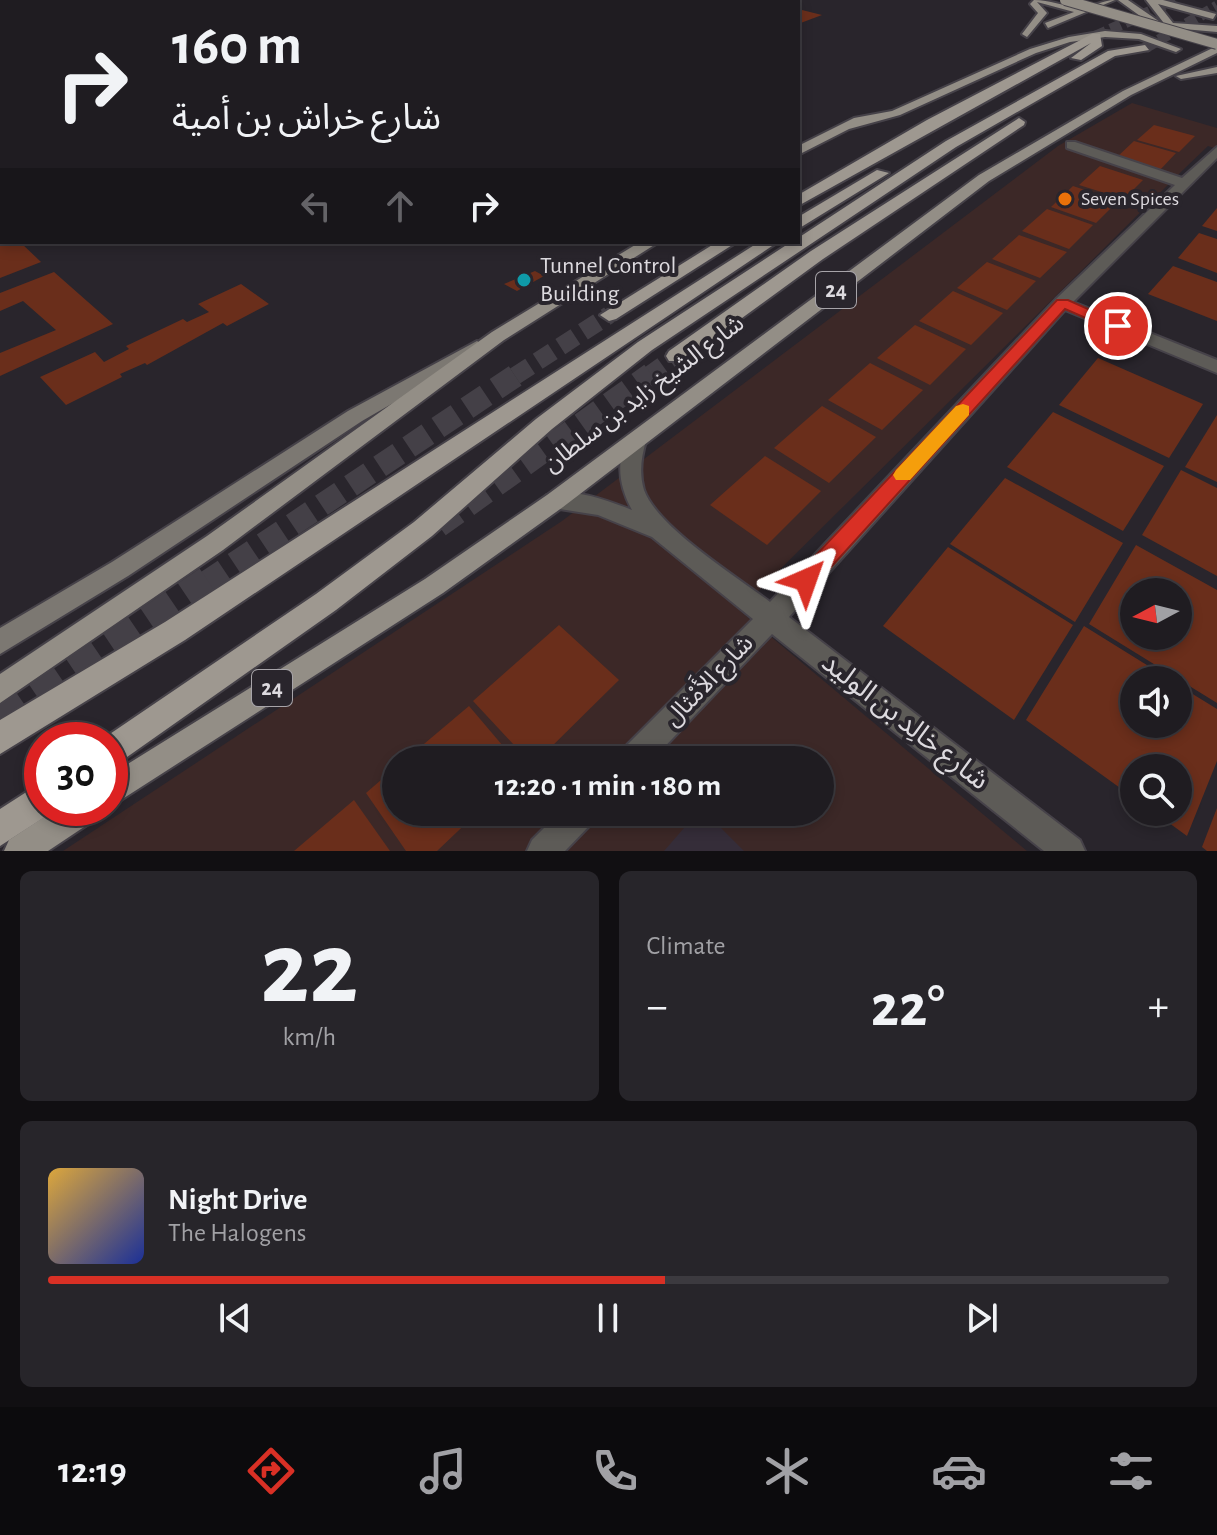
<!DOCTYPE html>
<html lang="en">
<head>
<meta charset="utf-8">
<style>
	:root { --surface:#1f1c21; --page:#27252a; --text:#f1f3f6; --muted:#a1a1a5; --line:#3c3a3f; --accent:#d93025 }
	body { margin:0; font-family:"Alegreya Sans","Noto Sans Arabic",sans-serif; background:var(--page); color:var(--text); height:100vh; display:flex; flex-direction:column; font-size:30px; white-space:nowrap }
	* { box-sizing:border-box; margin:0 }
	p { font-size:26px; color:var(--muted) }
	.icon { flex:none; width:44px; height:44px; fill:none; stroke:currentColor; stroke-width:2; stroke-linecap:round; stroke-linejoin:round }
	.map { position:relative; height:851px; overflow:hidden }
	.details { display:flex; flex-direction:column; gap:20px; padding:20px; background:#110f12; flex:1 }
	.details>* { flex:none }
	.guide { position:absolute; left:0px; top:0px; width:800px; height:244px; box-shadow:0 4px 12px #0003,0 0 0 2px var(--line); background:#1f1c21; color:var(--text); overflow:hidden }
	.needle { width:52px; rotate:263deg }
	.fabs { position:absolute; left:1120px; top:578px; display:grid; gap:16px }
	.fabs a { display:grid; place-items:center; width:72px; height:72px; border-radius:50%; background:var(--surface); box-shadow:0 4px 12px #0003,0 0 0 2px var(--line); font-size:40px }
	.speed { position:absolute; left:24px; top:722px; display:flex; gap:16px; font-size:40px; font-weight:700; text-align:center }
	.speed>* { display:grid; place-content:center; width:104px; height:104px; border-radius:50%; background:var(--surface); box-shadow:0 4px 12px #0003,0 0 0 2px var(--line); line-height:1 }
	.speed .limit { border:12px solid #d22; background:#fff; color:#111 }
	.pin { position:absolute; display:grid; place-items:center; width:68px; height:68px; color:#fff; margin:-34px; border:4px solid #fff; border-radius:50%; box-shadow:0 2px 8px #0007 }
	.me { position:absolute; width:88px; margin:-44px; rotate:43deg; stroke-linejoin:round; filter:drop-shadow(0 0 6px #0008) }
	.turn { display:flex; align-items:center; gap:28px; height:168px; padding:0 40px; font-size:36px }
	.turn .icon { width:104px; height:104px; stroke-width:2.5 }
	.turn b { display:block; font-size:56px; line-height:68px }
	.lanes { display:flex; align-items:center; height:76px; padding:0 40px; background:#0003; justify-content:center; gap:40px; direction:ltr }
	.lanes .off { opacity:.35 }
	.big { font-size:60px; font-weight:700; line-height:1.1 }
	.details .widget { flex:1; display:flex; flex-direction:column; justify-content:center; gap:12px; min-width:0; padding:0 28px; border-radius:12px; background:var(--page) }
	.details .dial { align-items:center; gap:0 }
	.dial b { font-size:104px; line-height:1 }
	.song { display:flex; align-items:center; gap:24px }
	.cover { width:96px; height:96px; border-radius:12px; background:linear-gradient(135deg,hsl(40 70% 55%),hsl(230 70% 35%)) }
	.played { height:8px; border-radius:4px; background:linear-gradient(90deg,var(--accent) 55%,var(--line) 55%) }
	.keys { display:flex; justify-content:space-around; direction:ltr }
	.heat { display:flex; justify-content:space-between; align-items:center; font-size:44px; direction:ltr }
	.details .tiles { flex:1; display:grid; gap:20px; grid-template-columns:1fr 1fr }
	.widget:last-child { grid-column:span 2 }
	.trip { position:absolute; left:382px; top:746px; width:452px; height:80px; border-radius:40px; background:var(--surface); box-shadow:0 4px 12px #0003,0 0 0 2px var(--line); font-weight:700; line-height:80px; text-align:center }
	.tabs { display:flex; height:128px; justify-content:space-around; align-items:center; background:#0c0b0d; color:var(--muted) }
	.tabs .icon { width:56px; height:56px }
	.tabs .selected { color:var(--accent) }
	.tabs b { font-size:36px; color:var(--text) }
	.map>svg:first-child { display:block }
	.commercial { fill:#3c2827; fill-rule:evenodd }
	.built { fill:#352d39 }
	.building { fill:#6a2e1b; fill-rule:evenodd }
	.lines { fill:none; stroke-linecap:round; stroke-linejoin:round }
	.trunk-tunnel-far3 { stroke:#444047; stroke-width:11; stroke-dasharray:11 5; stroke-linecap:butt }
	.trunk-tunnel-far2 { stroke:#444047; stroke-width:18; stroke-dasharray:18 9; stroke-linecap:butt }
	.trunk-tunnel-far1 { stroke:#444047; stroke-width:23; stroke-dasharray:23 12; stroke-linecap:butt }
	.trunk-tunnel { stroke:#444047; stroke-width:30; stroke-dasharray:30 15; stroke-linecap:butt }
	.minor-casing { stroke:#464249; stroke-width:4 }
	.secondary-casing { stroke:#464249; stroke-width:4 }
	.primary-casing { stroke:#464249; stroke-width:4 }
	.trunk-casing { stroke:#464249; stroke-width:4 }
	.minor { fill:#5d5b57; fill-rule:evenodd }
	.secondary { fill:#7c7872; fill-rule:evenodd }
	.primary { fill:#938e86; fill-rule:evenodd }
	.trunk { fill:#9e9890; fill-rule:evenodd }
	.primary-bridge-casing { stroke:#464249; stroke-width:12; stroke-linecap:butt }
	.primary-bridge { stroke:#938e86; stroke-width:10 }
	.route { fill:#d93025; stroke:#8d1f18; stroke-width:2 }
	.slow { fill:#f59e0b }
	.food-dot { fill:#e8710a; stroke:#29252c; stroke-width:3 }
	.culture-dot { fill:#0f9aa8; stroke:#29252c; stroke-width:3 }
	.labels { text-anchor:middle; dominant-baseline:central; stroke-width:8; stroke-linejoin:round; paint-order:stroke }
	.far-poi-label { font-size:20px; fill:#dddadf; stroke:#29252c; text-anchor:start }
	.shield { fill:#29252c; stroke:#a7a4a9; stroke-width:2 }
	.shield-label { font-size:22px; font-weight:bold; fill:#dddadf }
	.poi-label { font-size:24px; fill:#dddadf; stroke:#29252c; text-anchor:start }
	.street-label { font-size:24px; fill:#dddadf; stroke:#29252c }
	.near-street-label { font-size:28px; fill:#dddadf; stroke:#29252c }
</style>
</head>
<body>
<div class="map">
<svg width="1217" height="851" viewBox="0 0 1217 851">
	<rect width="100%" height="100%" fill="#29252c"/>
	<path class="commercial" d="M1132,103L1217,128V149L1208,146L1184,169L739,610L1027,851H63L562,521L1058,146ZM396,760H820V812H396Z"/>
	<path class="built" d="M698,812H705L744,851H664Z"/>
	<g class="building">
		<path d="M798,9L822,15L798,24Z"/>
		<path d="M1154,125L1195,136L1179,152L1137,140Z"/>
		<path d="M1134,141L1176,153L1159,171L1116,158Z"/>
		<path d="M1100,166L1143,180L1124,199L1079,185Z"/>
		<path d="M1073,186L1118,201L1096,223L1051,207Z"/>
		<path d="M1217,208V231L1202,226Z"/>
		<path d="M1047,209L1093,225L1069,249L1022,231Z"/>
		<path d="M1199,233L1217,239V273L1178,258Z"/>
		<path d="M1019,235L1067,252L1040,278L992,259Z"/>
		<path d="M0,242H20L41,262L0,278Z"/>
		<path d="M987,262L1036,281L1007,310L957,288Z"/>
		<path d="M1173,266L1217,282V321L1148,294Z"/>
		<path d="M535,271L544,276L517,291L504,284Z"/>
		<path d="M54,272L113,324L0,376V353L56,330L23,301L0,311V293Z"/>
		<path d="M241,284L269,304L227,326L223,323L147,365L145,363L120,374L122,377L66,405L40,377L95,352L104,362L129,349L126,346L183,319L187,322L209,312L198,304Z"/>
		<path d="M953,291L1003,313L971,345L919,321Z"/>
		<path d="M915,325L966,349L930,385L877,358Z"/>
		<path d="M1098,358L1203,404L1169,458L1059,405Z"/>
		<path d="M870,363L923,390L882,430L828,400Z"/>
		<path d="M822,406L876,437L829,483L774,448Z"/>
		<path d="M1053,412L1164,466L1123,531L1007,467Z"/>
		<path d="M1217,415V482L1185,467Z"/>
		<path d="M765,456L821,491L767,545L710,505Z"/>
		<path d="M1181,470L1217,488V576L1142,535Z"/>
		<path d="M1005,478L1123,543L1075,622L950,544Z"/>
		<path d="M1136,545L1217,590V703L1089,624ZM1134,592H1178V636H1134Z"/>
		<path d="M948,547L1073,625L1014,720L883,626Z"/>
		<path d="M559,625L619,680L538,760H528L473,701Z"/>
		<path d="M1084,626L1171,680H1134V724H1178V685L1217,709V761L1187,836L1154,812H1178V768H1134V798L1026,720Z"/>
		<path d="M469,706L515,760H405Z"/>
		<path d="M396,767V812H478L437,851H406L366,793Z"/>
		<path d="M354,800L390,851H294Z"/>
		<path d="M1217,808V851H1207L1202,847Z"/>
	</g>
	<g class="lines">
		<g class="trunk-tunnel-far3">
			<path d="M1096,36L1175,0"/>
			<path d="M1145,48L1217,6"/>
		</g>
		<g class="trunk-tunnel-far2">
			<path d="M515,376L609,315"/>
			<path d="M648,376L676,356"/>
		</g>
		<g class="trunk-tunnel-far1">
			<path d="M439,526L651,374"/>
			<path d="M205,583L518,374"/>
		</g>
		<path class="trunk-tunnel" d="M0,722L208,581"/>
		<defs>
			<g id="minor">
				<path d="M1067,142H1075L1182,178L1217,147V158L1073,302L1217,360V373L1065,310L789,617L1080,840L1085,851H1044L772,634L652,760H617L622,750L753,619L652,537L598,515L547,507L544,501L547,495C573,487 608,501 632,510C619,486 615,461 629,436H643L646,441C641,458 639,473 644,490C657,527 737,577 770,602L1056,299L1175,185L1067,148Z"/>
				<path d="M560,812H596L592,823L565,851H527L532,840Z"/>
			</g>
			<path id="secondary" d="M477,341L486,347L483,351L362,421L128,576L0,654V628L112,562L348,411Z"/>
			<g id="primary">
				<path d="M1034,0C1050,0 1063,6 1078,8C1090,9 1102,0 1115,0L1048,28L1045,23L1074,12L1037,2L1047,13L1027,37L1022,34L1038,13L1030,4Z"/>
				<path d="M1118,0H1128L1160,22H1163L1146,0H1163L1216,14L1213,19L1158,4L1173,23L1217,26V32L1139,25V21H1147Z"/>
				<path d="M1105,31L1141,34L1181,49L1176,52L1139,39L1105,37L1070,42L1036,53L900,115L849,129L798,155V146L854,118L892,111L1030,49L1069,37Z"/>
				<path d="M1217,46V53L1131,95L989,181L563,507L443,593L110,807V775L425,579L547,495L979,175L1123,91Z"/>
				<path d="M1217,67V73L1181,79L1176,76Z"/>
				<path d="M640,242H659L504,340L223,550L0,703V674L207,536L492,332Z"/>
				<path d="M58,808H100L96,819L48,851H4L9,840Z"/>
			</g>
			<g id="trunk">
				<path d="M1092,34H1100L1102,46L1081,60L1071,58L1091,43L798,206V195L927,120Z"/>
				<path d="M1145,45L1149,50L1115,56L956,147L652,350L552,429L432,536L336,610L110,769V740H101L316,594L414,522L536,419L638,342L791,242H798V238L946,141L1108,51Z"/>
				<path d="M1019,118L1025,122L1024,125L823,259L683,361H669L666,356L669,351L811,251Z"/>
				<path d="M877,170L889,173L798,229V217Z"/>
				<path d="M717,242H737L616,319L609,321L600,315Z"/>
				<path d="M759,242H778L185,640L0,754V720L165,622Z"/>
				<path d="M42,782V808H55L54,811L0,846V809Z"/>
			</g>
		</defs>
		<use href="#minor" class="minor-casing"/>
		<use href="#secondary" class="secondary-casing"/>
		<use href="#primary" class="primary-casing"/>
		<use href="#trunk" class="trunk-casing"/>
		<use href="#minor" class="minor"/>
		<use href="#secondary" class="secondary"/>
		<use href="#primary" class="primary"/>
		<use href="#trunk" class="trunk"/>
		<defs>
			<path id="primary-bridge" d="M1065,0L1217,44"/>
		</defs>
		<use href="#primary-bridge" class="primary-bridge-casing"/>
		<use href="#primary-bridge" class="primary-bridge"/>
	</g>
	<path class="route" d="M1057,300H1068L1126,326L1113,330L1065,309L813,587H798L795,580L798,574Z"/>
	<path class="slow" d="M963,404L969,406V415L910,480H896L893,475L896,470L956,406Z"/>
	<circle class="food-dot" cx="1065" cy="199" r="8"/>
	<circle class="culture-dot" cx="524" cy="280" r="8"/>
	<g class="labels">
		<g class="far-poi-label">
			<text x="1081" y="199">Seven Spices</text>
		</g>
		<g class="shield">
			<rect x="816" y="272" width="40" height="36" rx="6"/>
			<rect x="252" y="670" width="40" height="36" rx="6"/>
		</g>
		<g class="shield-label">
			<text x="836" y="290">24</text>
			<text x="272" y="688">24</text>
		</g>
		<g class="poi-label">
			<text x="540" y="266">Tunnel Control<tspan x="540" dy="28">Building</tspan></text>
		</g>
		<g class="street-label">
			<text transform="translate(644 394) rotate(-37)">شارع الشيخ زايد بن سلطان</text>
			<text transform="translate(709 681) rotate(-46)">شارع الأَمْثال</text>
		</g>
		<g class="near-street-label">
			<text transform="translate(905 722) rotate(38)">شارع خالِد بن الوليد</text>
		</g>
	</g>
</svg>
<div class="fabs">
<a><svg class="needle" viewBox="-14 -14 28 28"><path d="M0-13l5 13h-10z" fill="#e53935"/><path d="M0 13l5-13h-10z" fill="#a1a1a5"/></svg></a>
<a><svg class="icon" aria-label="sound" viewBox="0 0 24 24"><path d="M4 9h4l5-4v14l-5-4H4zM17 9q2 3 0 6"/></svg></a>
<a><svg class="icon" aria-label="search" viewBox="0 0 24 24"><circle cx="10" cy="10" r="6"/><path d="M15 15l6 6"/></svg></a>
</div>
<div class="speed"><div class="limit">30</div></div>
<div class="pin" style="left:1118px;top:326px;background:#d93025"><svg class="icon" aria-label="arrive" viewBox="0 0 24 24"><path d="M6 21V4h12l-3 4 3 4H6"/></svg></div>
<svg class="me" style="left:806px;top:580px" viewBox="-20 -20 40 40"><path d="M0-17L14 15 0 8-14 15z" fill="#d93025" stroke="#fff" stroke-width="4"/></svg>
<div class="trip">12:20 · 1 min · 180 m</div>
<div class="guide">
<div class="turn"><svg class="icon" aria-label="right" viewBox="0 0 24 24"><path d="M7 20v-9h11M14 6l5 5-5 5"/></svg><div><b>160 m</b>شارع خراش بن أمية</div></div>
<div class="lanes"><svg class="icon off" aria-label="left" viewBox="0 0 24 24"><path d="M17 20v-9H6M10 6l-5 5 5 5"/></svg><svg class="icon off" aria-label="ahead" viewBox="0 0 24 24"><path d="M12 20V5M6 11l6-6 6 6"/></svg><svg class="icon" aria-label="right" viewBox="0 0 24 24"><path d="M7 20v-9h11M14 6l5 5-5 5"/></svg></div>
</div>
</div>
<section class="details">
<div class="tiles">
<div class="widget dial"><b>22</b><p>km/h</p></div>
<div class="widget"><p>Climate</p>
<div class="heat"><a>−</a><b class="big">22°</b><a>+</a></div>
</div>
<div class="widget">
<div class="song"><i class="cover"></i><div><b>Night Drive</b><p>The Halogens</p></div></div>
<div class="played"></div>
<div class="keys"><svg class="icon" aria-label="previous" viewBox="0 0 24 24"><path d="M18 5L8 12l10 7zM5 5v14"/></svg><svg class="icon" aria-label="pause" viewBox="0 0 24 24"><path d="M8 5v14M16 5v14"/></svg><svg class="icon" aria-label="next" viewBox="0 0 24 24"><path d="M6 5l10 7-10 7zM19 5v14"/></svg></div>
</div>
</div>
</section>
<nav class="tabs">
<b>12:19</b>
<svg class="icon selected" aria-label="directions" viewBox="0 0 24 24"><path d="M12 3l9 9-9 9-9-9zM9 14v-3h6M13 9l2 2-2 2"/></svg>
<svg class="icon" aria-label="music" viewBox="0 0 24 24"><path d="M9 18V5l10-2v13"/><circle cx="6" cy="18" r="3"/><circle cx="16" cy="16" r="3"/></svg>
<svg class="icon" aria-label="phone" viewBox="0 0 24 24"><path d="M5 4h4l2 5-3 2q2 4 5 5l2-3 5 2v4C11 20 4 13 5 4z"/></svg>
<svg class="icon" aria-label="climate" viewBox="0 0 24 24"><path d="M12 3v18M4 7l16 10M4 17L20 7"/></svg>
<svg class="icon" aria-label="car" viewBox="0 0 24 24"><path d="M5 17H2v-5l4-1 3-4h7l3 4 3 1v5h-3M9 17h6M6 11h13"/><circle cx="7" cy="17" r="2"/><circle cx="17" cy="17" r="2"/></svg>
<svg class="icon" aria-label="filters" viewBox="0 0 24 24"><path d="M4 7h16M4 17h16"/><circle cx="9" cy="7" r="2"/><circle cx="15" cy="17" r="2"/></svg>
</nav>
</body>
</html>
